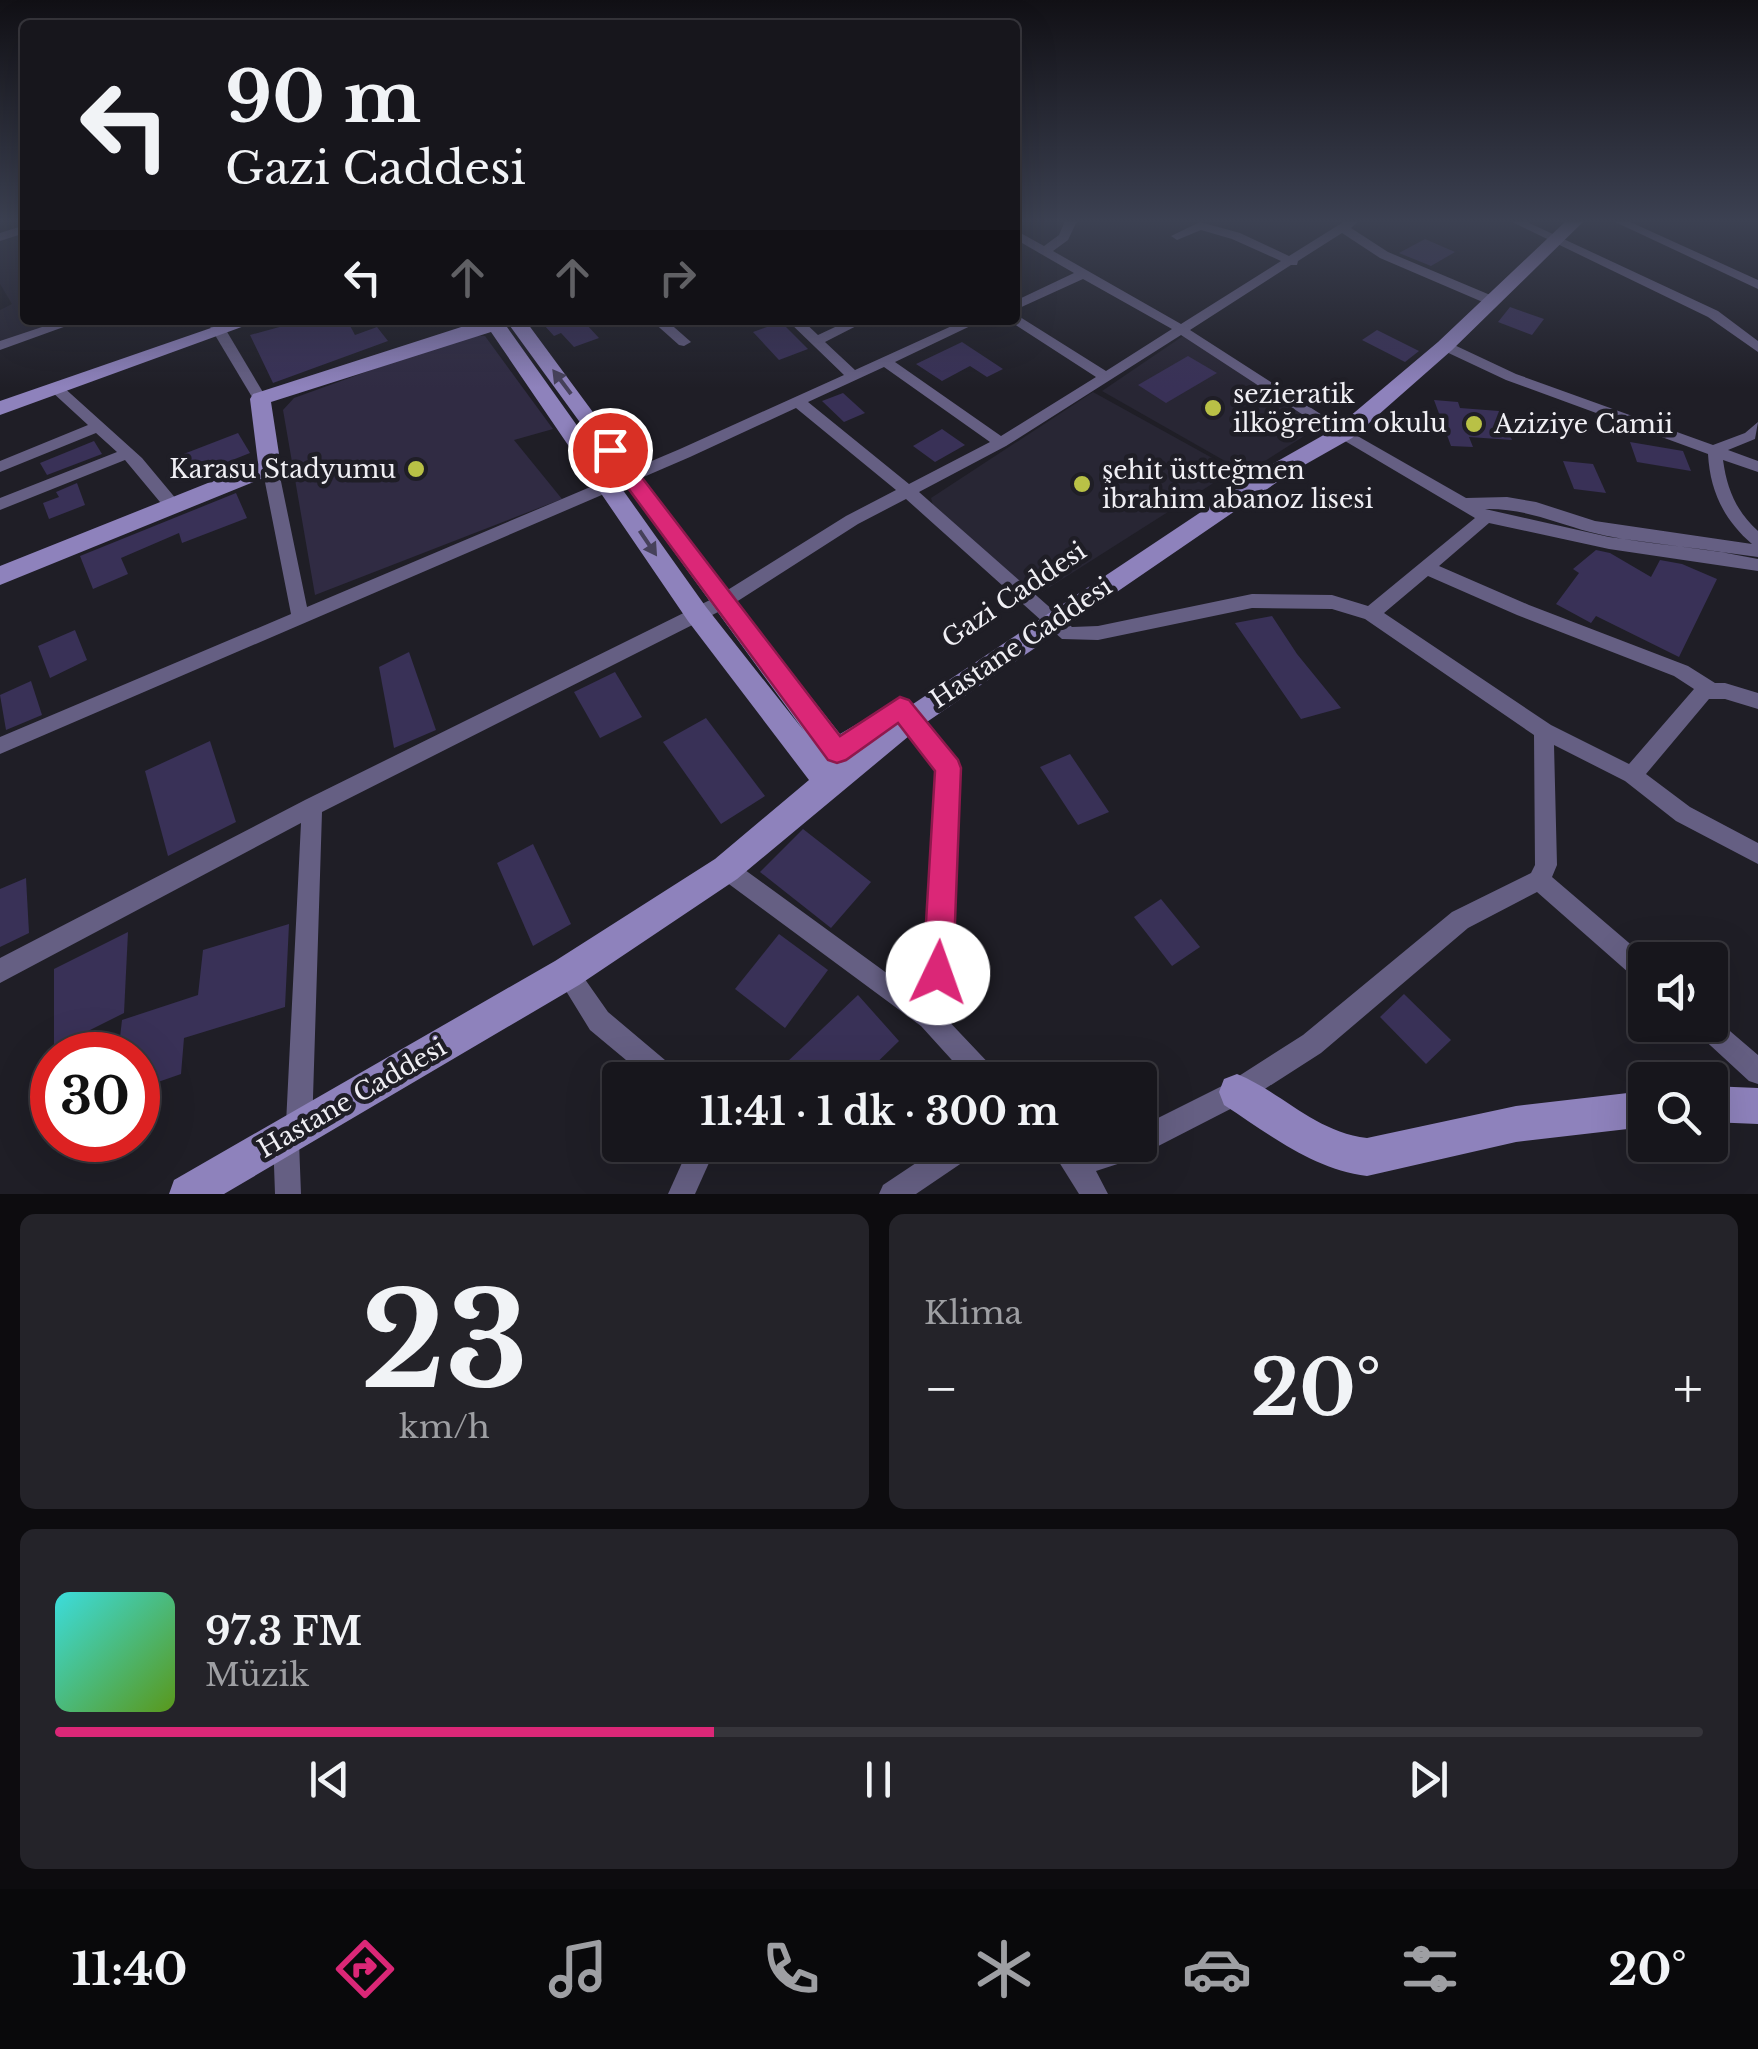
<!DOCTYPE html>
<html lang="tr">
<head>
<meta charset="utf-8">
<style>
	:root { --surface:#17161c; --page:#242329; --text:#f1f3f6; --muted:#9e9fa3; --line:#36353b; --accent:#db2777 }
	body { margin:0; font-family:"Libre Baskerville",serif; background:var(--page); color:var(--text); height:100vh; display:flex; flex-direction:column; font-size:38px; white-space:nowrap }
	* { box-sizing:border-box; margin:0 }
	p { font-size:32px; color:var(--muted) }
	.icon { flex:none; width:55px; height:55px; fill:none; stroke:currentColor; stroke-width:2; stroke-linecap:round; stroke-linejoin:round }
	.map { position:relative; height:1194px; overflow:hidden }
	.details { display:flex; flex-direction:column; gap:20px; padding:20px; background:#0d0c0f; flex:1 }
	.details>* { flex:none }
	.hud { position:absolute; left:20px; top:20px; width:1000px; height:305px; border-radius:10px; box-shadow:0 10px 40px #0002,0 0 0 2px var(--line); background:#17161c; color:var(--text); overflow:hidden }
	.controls { position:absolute; left:1628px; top:942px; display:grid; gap:20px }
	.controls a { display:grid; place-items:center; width:100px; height:100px; border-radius:10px; background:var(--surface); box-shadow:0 10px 40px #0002,0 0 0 2px var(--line); font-size:50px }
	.speed { position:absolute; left:30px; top:1032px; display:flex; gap:20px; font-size:50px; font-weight:700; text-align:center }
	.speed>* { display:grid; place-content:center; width:130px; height:130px; border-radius:50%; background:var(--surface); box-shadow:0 10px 40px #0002,0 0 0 2px var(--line); line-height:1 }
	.speed .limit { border:15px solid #d22; background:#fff; color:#111 }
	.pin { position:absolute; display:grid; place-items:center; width:85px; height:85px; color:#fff; margin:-42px; border:5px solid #fff; border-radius:50%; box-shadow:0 2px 10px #0007 }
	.me { position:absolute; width:110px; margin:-55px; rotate:3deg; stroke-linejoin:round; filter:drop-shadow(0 0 8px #0008) }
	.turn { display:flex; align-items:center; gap:35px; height:210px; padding:0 40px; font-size:45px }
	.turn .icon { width:130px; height:130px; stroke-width:2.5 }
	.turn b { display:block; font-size:70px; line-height:85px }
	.lanes { display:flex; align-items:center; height:95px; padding:0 40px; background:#0003; justify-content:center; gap:50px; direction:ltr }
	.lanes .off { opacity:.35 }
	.big { font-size:75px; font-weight:800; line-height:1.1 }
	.details .card { flex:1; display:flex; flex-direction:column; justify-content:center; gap:15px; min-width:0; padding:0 35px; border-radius:15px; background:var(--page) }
	.details .dial { align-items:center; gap:0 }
	.dial b { font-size:130px; line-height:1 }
	.song { display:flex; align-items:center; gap:30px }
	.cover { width:120px; height:120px; border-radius:15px; background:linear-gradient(135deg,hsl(180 70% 55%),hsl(90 70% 35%)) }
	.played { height:10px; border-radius:5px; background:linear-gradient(90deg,var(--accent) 40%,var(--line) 40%) }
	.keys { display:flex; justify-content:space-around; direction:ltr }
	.heat { display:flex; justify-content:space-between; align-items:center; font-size:55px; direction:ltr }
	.details .tiles { flex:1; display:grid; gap:20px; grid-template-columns:1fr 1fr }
	.card:last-child { grid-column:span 2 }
	.trip { position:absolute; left:602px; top:1062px; width:555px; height:100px; border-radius:10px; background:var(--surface); box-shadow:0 10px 40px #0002,0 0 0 2px var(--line); font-weight:800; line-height:100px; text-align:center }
	.menu { display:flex; height:160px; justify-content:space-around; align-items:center; background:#09090b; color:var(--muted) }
	.menu .icon { width:70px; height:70px }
	.menu .active { color:var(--accent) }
	.menu b { font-size:45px; color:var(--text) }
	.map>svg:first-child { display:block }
	.built { fill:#282634 }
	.green { fill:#302b43 }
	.building { fill:#393157 }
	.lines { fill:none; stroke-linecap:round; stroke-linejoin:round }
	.street { fill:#655f83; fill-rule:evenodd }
	.secondary { fill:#8e82bc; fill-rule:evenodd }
	.oneway { fill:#46415a }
	.route { fill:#db2777; stroke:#8e194d; stroke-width:2.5 }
	.poi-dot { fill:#b9c146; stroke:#1f1e26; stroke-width:4 }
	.labels { text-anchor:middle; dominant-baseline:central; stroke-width:9; stroke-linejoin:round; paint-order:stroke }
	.poi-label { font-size:25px; fill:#f0eff4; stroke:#1f1e26; text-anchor:start }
	.street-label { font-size:25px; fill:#f0eff4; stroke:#1f1e26 }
</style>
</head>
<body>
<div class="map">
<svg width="1758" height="1194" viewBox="0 0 1758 1194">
	<rect width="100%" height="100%" fill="#1f1e26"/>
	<g class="built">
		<path d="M25,232V320H64L0,342V310L12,304L0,284V240Z"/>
		<path d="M1183,336L1320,426L1246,473L1102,391Z"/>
		<path d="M1093,392L1234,470L1042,592L1029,591L934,509L931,498Z"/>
	</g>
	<path class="green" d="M468,335L485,336L553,429L514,440L562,499L315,595L283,410L294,398Z"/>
	<g class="building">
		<path d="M1425,239L1455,252L1431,266L1399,253Z"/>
		<path d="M1510,307L1544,319L1532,335L1498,322Z"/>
		<path d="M305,320H347L355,335L377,327L388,341L273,383L250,335Z"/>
		<path d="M548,320H593L586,324L599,338L574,347L561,333L554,336L544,325L551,323Z"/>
		<path d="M781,322L808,349L779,360L753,332Z"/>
		<path d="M1377,330L1419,351L1405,362L1362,340Z"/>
		<path d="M962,342L1003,369L987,377L970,366L942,381L916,364Z"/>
		<path d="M1188,356L1217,373L1166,403L1138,385Z"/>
		<path d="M843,393L865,413L844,422L822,401Z"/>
		<path d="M1434,400L1458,402L1460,408L1499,411L1512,440L1469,437L1473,447L1451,446Z"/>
		<path d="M942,429L965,445L935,462L913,446Z"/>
		<path d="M238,433L250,453L192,476L181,455Z"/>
		<path d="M94,441L102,454L47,475L40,463Z"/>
		<path d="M1630,442L1683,451L1691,471L1637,462Z"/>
		<path d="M1563,461L1593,464L1606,493L1574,489Z"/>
		<path d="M77,483L85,505L49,519L43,503L59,497L56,492Z"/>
		<path d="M236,493L247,518L182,543L179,533L121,558L128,574L93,589L80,556Z"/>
		<path d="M1596,550L1610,553L1651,577L1660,560L1682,564L1717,579L1679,657L1596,616L1591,623L1556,604L1579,573L1573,569Z"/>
		<path d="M1272,616L1297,654L1341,708L1301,719L1235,623Z"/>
		<path d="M75,630L87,660L50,678L38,646Z"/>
		<path d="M409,652L436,730L394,748L379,667Z"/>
		<path d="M615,672L642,717L600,738L574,692Z"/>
		<path d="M31,681L42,715L6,730L0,695Z"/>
		<path d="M706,718L765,796L721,824L663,742Z"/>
		<path d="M210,741L236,822L168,856L145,771Z"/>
		<path d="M1070,754L1109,812L1078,825L1040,767Z"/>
		<path d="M803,829L871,882L831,928L760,872Z"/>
		<path d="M533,844L571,924L533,946L497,863Z"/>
		<path d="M26,878L29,933L0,947V889Z"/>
		<path d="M1161,899L1200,947L1172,966L1134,917Z"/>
		<path d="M289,924L285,1007L184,1038L181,1074L138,1089V1055H118L122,1020L198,995L203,950Z"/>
		<path d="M128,932L124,1013L54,1048V969Z"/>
		<path d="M779,934L828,970L785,1028L735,989Z"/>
		<path d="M1404,994L1451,1040L1426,1064L1380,1017Z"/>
		<path d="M858,995L899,1041L859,1080H802L787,1062Z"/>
	</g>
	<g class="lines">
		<g class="street">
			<path d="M1065,221H1077L1068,240L1053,251L1181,324L1281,261L1232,239L1201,230L1177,240L1171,236L1200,222L1240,233L1289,256L1345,221H1359L1351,228L1388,252L1495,297V303H1485L1380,258L1342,233L1298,261L1297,265H1291L1190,330L1333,422L1466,498L1507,497L1536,502L1595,521L1752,544C1724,520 1710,491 1708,454L1506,380L1440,349V343H1450L1516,374L1713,445L1745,433L1758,422L1755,439L1728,450L1758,461V472L1723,460C1727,489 1736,511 1758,531V557L1721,552L1758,559V571L1609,549L1489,523L1439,566L1529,605L1688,666L1715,683H1725L1758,693V709L1725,699H1709L1646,774L1690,807L1758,843V864L1676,821L1625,781L1554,745L1557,865L1552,877L1649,960H1645V984L1637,980L1537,892L1468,928L1321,1053L1246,1101L1133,1159L1096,1171L1108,1194H1079L1059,1162L1048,1154L1044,1145H1140V1127L1228,1083L1303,1035L1452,912L1531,873L1535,865L1534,735L1365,619L1332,609L1252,608L1098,640L1062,639L906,499L858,524L730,606L322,812L312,1129L308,1138L299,1142L301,1194H275L273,1137L277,1128L286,1124L301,823L0,983V958L305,800L718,596L846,516L896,490L796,408L690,457L0,754V737L291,614L262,467L265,463L270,462L278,467L307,607L680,449L844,375L787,320H802L818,335L850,320H868L825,342L855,370L965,320H983L895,362L1001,436L1096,377L1008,320H1015V316L1020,317L1106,371L1172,329L1083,279L1015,310V301L1074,273L1015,239V230L1044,246L1059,235ZM1181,335L1323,428L1475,518L1368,606L1332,595L1252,594L1098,626L1072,627L919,492L1006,446ZM884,367L990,442L909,484L808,402ZM1485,509C1523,508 1554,522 1590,532C1632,543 1678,545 1721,552L1609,537ZM1428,576L1517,615L1674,676L1694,689L1629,764L1551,725L1384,613Z"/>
			<path d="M1510,221H1525L1718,311L1758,341V352L1708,317Z"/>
			<path d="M1613,221H1628L1758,280V289Z"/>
			<path d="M25,225V233L0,241V233Z"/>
			<path d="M63,320H83L0,350V341Z"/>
			<path d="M206,320H220L267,399L265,402H255Z"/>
			<path d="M651,320H666L691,342L684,346L679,345Z"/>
			<path d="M56,384L61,385L142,458L177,500L179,504L177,508H165L125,460L0,510V498L117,452L96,433L0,472V461L88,425L51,391L49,388Z"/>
			<path d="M900,699L907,701L958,768L950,973L942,1014L996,1071L999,1080H970L921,1026L718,876L715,869L718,862L726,859L734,862L921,998L926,973L938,770L893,713L890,707L893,701Z"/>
			<path d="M567,961L575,965L608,1012L678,1071L681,1080H650L590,1030L555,973L559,965Z"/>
			<path d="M1710,1014L1758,1055V1084L1749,1081L1698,1034L1695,1025H1710Z"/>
			<path d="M690,1145H717L695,1194H668Z"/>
			<path d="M943,1145H979L975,1154L916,1194H879L883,1185Z"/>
		</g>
		<g class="secondary">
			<path d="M1566,221H1584L1452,350L1352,438L1292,472L921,726L737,879L579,985L224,1194H169L174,1180L555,961L715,859L809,780L688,621L491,332L271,402L281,467L278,472L0,585V566L258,463L250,399L253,394L483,320H525L682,533L840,734L874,714L886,722L1276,462L1336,428L1438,342ZM510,326L804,731L706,607L507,327Z"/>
			<path d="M234,320H261L0,415V401Z"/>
			<path d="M1237,1074C1283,1093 1315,1132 1367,1138L1516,1106L1645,1091V1127L1516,1142L1367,1176C1312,1169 1269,1134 1224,1105L1219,1092L1224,1079Z"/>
			<path d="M1710,1086L1758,1088V1124L1710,1122Z"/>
		</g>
	</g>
	<defs><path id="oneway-solid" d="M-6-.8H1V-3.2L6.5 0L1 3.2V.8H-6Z" transform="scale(2.5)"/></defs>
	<g class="oneway">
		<use href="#oneway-solid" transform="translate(562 382) rotate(-127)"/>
		<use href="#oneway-solid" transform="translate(648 543) rotate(56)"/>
	</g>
	<linearGradient id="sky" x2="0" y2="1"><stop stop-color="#111015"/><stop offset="0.57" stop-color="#3c4152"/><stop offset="1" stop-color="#3c4152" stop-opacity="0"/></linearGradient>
	<rect width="1758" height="388" fill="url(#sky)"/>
	<path class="route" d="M610,443L617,445L840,736L900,697L909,700L958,760L961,768L953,973L949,983L938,988L927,983L923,973L935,771L898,723L846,760L837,763L828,760L603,454L600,450Z"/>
	<g class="poi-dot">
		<circle cx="1213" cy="408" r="10"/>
		<circle cx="1474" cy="424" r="10"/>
		<circle cx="416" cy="469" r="10"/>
		<circle cx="1082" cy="484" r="10"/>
	</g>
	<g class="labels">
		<g class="poi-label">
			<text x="1233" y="394">sezieratik<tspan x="1233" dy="29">ilköğretim okulu</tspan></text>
			<text x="1494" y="424">Aziziye Camii</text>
			<text x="396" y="469" text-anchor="end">Karasu Stadyumu</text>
			<text x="1102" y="470">şehit üstteğmen<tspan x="1102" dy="29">ibrahim abanoz lisesi</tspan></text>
		</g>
		<g class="street-label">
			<text transform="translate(1014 595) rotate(-34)">Gazi Caddesi</text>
			<text transform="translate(1021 643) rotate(-34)">Hastane Caddesi</text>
			<text transform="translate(352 1098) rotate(-30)">Hastane Caddesi</text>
		</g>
	</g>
</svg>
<div class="controls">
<a><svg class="icon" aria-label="sound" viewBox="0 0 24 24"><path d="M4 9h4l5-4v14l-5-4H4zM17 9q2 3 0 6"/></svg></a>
<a><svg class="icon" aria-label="search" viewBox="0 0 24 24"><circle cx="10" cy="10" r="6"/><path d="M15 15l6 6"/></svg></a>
</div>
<div class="speed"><div class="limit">30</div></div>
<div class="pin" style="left:610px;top:450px;background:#d93025"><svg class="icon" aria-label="arrive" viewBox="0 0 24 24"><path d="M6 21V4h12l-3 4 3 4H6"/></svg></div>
<svg class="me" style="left:938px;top:973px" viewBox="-20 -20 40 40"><circle r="19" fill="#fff"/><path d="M0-13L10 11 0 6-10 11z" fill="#db2777"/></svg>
<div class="trip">11:41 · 1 dk · 300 m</div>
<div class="hud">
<div class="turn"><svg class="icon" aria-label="left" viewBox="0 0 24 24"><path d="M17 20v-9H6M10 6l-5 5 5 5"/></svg><div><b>90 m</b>Gazi Caddesi</div></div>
<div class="lanes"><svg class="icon" aria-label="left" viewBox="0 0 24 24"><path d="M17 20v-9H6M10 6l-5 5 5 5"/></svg><svg class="icon off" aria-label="ahead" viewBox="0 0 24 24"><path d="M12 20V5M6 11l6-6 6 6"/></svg><svg class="icon off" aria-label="ahead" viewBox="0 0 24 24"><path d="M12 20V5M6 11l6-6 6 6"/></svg><svg class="icon off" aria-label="right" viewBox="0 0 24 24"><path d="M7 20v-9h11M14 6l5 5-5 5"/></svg></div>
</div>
</div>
<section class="details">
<div class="tiles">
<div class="card dial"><b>23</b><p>km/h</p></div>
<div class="card"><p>Klima</p>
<div class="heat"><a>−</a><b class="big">20°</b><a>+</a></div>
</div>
<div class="card">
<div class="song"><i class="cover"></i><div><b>97.3 FM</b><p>Müzik</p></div></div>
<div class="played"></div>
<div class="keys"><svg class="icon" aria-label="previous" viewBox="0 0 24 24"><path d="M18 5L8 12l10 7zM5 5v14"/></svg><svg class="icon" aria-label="pause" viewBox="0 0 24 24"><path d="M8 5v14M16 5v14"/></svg><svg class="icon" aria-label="next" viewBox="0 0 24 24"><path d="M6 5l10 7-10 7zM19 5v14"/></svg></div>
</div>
</div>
</section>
<nav class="menu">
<b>11:40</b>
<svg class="icon active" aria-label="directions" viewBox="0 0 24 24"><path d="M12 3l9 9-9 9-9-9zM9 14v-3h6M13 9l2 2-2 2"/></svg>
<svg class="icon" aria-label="music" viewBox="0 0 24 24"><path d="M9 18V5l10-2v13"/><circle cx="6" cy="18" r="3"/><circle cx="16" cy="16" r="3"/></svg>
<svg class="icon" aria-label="phone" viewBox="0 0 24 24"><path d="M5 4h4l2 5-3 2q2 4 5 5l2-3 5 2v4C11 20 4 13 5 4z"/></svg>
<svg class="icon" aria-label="climate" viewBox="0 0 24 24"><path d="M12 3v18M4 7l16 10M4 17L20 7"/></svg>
<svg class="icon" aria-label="car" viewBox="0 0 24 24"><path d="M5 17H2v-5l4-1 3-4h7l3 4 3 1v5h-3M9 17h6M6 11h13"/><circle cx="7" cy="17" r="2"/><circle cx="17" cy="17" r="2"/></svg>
<svg class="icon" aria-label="filters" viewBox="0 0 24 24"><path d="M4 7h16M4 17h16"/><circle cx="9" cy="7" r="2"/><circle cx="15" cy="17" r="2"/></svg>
<b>20°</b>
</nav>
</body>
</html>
